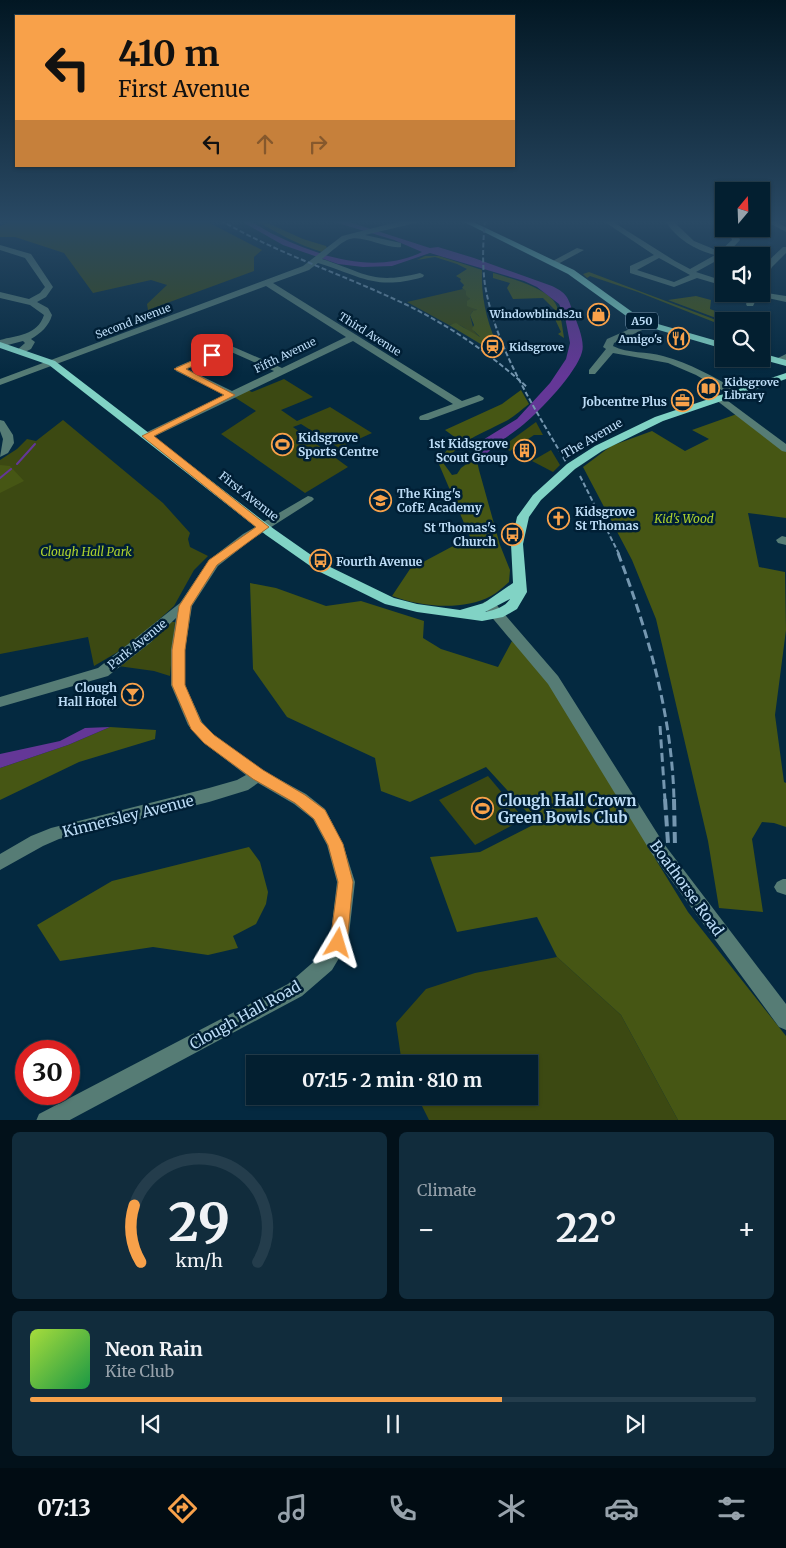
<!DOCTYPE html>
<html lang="en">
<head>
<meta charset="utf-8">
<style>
	:root { --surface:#031f30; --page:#112c3c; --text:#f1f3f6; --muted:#97a2ab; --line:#243d4c; --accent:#f8a14a }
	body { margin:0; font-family:Merriweather,serif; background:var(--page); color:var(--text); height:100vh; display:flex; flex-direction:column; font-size:19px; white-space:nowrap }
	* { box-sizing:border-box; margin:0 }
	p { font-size:16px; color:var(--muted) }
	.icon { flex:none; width:28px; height:28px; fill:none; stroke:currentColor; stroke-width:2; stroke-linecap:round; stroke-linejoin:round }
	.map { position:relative; height:1120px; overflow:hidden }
	.sheet { display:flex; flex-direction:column; gap:12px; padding:12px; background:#02111a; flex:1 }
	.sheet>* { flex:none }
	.guide { position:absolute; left:15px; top:15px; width:500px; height:152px; border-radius:0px; box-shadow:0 1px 4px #0004,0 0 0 1px var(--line); background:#f8a14a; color:#111; overflow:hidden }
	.needle { width:32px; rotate:19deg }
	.controls { position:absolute; left:715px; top:182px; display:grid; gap:10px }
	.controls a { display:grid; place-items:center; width:55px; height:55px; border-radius:0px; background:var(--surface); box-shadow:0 1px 4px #0004,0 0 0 1px var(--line); font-size:25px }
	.speed { position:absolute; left:15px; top:1040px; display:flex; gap:10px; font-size:25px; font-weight:700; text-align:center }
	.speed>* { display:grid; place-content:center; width:65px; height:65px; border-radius:50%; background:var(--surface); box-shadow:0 1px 4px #0004,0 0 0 1px var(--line); line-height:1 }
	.speed .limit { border:8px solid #d22; background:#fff; color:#111 }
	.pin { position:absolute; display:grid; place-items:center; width:42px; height:42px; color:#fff; margin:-21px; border-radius:10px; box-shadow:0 2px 8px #0006 }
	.me { position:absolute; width:55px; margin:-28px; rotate:7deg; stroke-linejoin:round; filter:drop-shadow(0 0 4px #0008) }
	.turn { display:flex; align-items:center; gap:18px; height:105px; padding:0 20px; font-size:22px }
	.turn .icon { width:65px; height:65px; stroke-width:2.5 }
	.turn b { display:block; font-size:35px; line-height:42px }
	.lanes { display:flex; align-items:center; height:48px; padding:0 20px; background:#0003; justify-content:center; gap:25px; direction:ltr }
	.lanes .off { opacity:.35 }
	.big { font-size:38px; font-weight:700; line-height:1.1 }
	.sheet .tile { flex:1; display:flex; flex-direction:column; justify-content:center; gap:8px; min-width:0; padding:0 18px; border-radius:8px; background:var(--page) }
	.sheet .dial { align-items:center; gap:0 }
	.dial svg { height:130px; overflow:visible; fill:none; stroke:var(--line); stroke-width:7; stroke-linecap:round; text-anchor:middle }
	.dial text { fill:var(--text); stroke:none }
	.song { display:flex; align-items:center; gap:15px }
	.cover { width:60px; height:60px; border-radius:8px; background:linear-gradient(135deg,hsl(80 70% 55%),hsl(140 70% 35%)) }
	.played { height:5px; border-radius:2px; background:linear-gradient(90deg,var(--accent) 65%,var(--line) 65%) }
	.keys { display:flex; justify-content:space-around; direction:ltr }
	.heat { display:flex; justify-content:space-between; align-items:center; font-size:28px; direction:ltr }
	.sheet .tiles { flex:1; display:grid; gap:12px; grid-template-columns:1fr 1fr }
	.tile:last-child { grid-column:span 2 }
	.trip { position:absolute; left:246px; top:1055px; width:292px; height:50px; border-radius:0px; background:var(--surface); box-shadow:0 1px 4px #0004,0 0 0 1px var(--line); font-weight:700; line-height:50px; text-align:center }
	.tab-bar { display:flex; height:80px; justify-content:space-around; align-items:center; background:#010c13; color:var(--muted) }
	.tab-bar .icon { width:35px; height:35px }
	.tab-bar .current { color:var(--accent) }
	.tab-bar b { font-size:22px; color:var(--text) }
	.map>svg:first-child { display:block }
	.green { fill:#3c4912 }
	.forest { fill:#465614 }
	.water { fill:#643797 }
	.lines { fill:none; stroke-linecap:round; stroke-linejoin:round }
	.stream { stroke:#643797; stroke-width:2 }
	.minor { fill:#567c75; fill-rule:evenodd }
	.major { fill:#81d3c5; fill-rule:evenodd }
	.rail-far2 { stroke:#7597b0; stroke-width:2; stroke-dasharray:5 2.5; stroke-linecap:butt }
	.rail-far1 { stroke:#7597b0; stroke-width:3; stroke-dasharray:9 4.5; stroke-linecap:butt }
	.rail { stroke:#7597b0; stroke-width:4; stroke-dasharray:11 5.5; stroke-linecap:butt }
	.route { fill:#f8a14a; stroke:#a16930 }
	.labels { text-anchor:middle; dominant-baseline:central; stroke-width:5; stroke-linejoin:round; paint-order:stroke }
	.far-poi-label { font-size:11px; font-weight:bold; fill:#bcdcf6; stroke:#001f35; text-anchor:end }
	.far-street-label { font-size:11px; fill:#bcdcf6; stroke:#001f35 }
	.shield { fill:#001f35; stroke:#84a3bc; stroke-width:1 }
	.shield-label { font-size:11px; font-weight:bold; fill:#bcdcf6 }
	.poi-label { font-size:12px; font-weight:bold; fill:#bcdcf6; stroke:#001f35; text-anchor:end }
	.street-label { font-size:12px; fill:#bcdcf6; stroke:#001f35 }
	.park-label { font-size:12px; font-style:italic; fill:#acd12d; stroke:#001f35 }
	.near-poi-label { font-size:15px; font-weight:bold; fill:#bcdcf6; stroke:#001f35; text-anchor:start }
	.near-street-label { font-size:15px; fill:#bcdcf6; stroke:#001f35 }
</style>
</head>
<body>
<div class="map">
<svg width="786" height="1121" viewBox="0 0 786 1121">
	<rect width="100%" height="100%" fill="#042940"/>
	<g class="green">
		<path d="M15,220H204L262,250L254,257V271L148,310L147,304L167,285L151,280L93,293L64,253L15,237H0V226Z"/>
		<path d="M463,289L467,291L473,308L479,311H473L470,315L474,331L480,338C469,334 461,320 449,325L407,302Z"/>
		<path d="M284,379L313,397L281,410L297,421L330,407L372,433L339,448L301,424L293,427L348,467L305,493L221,434L256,411L231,395L245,389L252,392Z"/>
		<path d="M63,420L163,503L190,533L188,539L190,547L208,556L194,570L174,606L144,633L116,653L94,666L88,637L0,654V460L17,449L27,439L36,441Z"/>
		<path d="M536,422L543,435H534L510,451L502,447Z"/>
		<path d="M551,450L560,465L553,472L532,461Z"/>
		<path d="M171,622H175L170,676L154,671L118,666Z"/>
		<path d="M488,776L524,819L475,845L439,800Z"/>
		<path d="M557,957L621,1015L678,1120H429L417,1096H530V1064H402L396,1023L426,989L475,973Z"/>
	</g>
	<g class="forest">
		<path d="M254,220H261L303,239L326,246L327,248L322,252C298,245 276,232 254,220Z"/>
		<path d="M425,256H439L482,270C481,295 486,319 496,342L484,346L449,325L456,323L480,337L472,329L474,325L470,315L473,311L477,310L467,306V301L470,299L466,295V291L462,288L464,285L460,281L461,279L456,276L467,269L457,264L435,257L417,260Z"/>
		<path d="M589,272L724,323V326L638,292L590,276L587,278L583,274Z"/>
		<path d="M493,273C510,278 542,287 553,300C561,310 562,326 564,338L558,334L561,332L554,317L555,310L543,298L513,299L507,288L510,283L493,278Z"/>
		<path d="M696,296L711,300L710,309L741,321H724L668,300Z"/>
		<path d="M521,390L529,404C521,410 513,418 504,422C479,435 460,440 444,464L452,475L457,474L461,468L476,457L480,460L477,461L479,470L500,545L510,570L509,582C503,587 497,593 491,596C463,611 421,607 392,596L410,569L470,537L438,462L456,438L445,430L502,404Z"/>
		<path d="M737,414L786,452V518L748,513L759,567L785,572L786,630L775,715L784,782L786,783V827L774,823L762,822L752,839L763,912L719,908L708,841L656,619L632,560L583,467L611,446L652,431L685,451L709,439L692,430Z"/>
		<path d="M0,465L10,466L24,481L0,493Z"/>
		<path d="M250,583L276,588L326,606L361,601L424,621L423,638L441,649L498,667L512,641L541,669L614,782L656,860L688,912L786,1036V1120H678L621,1015L557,957L537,917L457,932L430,857L480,852L537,823L486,767L410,802L381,791L375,758L287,717L253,669Z"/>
		<path d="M110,727L156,730L155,739L79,762L0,800V768L68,745Z"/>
		<path d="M249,847L260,862L268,892L266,904L256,924L233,936L238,948L208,955L153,947L60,961L37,925L112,881Z"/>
	</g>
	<g class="water">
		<path d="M239,220C254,220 263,230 277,236C322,257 374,275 422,252L394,240L328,220H343L430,248L438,247L474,258L552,286C569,294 568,299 574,315C578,325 585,342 582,352C577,372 540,411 524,424C510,436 495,443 483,458V460H480L476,456L473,446L517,419L550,383L566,359L570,343L565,317L559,304L537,287L524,281L430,253L392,266L363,267L338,264L283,245Z"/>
		<path d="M110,727L68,745L0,768V754L60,741L85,728Z"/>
	</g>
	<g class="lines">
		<g class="stream">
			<path d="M17,464L35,444"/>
			<path d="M0,478L11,469"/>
		</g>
		<g class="minor">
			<path d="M413,220H428L365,235L401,243V247C384,249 361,233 347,240C339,244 330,253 322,259C366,273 372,285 420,273L424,275L423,277C375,291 361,276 318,263L309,270L273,283L462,401L479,395L484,398L483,400L428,420H420L419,418L420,416L453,404L353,341L151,438H143L142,436L143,434L224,395L176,371V367L229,345L282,368L346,337L266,286L0,385V379L303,266L342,236L389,224ZM229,351L274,371L232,391L187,369Z"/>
			<path d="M602,220H610L675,261L690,269L715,255C695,250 675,238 665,220H672L694,241L716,250L720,251L732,240L728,229H736L740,240L725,256L696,272L724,281V286L697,278L674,287L630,273V266L654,255ZM659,258L690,275L674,282L637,270Z"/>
			<path d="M719,220H724V222H720Z"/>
			<path d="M764,220H773L786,227V232Z"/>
			<path d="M0,245L31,254L53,287L46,297L37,302L48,308L52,315C49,326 41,333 31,339L35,342L31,349L21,354L16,351L25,343L23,341L0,347V340C17,335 37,336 44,315L30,305L0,298V292L29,299L40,293L45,287L25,258L0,250Z"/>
			<path d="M783,247H786V253L772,267L765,281L761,283C761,264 770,260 783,247Z"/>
			<path d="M577,248L584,250L556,265L549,263Z"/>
			<path d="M761,292L786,296V302L758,296L753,306H747L746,304L751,294H761Z"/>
			<path d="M648,321L652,324L651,326L614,343L613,346C628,354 647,351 663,356C690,363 714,377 738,391V395H730L696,375L668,363L613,353L595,374H589V370L606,349L603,347L607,339Z"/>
			<path d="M786,354V361L776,363V359Z"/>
			<path d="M720,395L786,444V452L782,451L716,400V396Z"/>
			<path d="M0,420L4,421L13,435L14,443L8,453L0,457L3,439L0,431Z"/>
			<path d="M308,496L312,497L314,499L312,501L251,540L218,566L192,606L185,650V685L202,722L214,735L264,771L306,794L325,809L343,844L355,882L348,943L332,970L302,996L68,1121H36L39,1114L288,984L318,958L330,941L337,882L327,845L313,819L294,804L258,783L248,790L209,802L59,839L43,846L0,870V854L31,836L51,828L209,788L237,780L246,775L204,743L188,725L171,685V650L176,618L150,643L108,676L0,707V697L98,668L180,603L209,560L243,534Z"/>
			<path d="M782,536L786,537V545L778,543L776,540Z"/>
			<path d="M489,601L494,602L558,676L664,844L786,1004V1030L779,1027L652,854L548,684L484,608L482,605L484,602Z"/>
			<path d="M783,879H786V895L777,892L774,887L777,882Z"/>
		</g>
		<g class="major">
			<path d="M460,220H469L574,270L635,314L651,322L724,343V349L645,326L629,318L568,274Z"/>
			<path d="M0,342L55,361L274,529L324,564L394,598L417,604L460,610L484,603L513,583L511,544L517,517L533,495L567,464L595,446L655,417L786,373V379L663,421L602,451L575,469L541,500L529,517L523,544L527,592L517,609L503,617L482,621L417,612L385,604L316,570L266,535L49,365L0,348ZM510,599C505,607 495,610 485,612Z"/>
			<path d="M761,353L786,360V366L760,359Z"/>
		</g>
		<g class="rail-far2">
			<path d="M220,220C275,252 336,272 394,299C443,321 487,351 527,387"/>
			<path d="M485,220C483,242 482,263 485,285C496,349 534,407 566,462"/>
			<path d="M580,476L619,554"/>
		</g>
		<g class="rail-far1">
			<path d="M618,553C648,632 672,715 674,800"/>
			<path d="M660,726L665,800"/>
		</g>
		<g class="rail">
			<path d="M665,799L668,843"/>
			<path d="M674,799L675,847"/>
		</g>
	</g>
	<linearGradient id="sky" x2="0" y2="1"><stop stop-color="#021723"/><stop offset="0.59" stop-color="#294964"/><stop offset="1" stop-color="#294964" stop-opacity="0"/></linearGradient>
	<rect width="786" height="376" fill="url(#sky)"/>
	<path class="route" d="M209,353L217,355L186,369L235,395L154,436L269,527L217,565L191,606L185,650V685L201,722L214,735L263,770L305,795L325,810L343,844L353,882L347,943L344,948L338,950L333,948L330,943L338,882L328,845L314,819L295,803L253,779L204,743L191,729L172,685V650L179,606L209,560L256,527L142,436L224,395L174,369Z"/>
	<defs>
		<symbol id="shop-ring" viewBox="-11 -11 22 22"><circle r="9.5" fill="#001f35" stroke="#f8a14a" stroke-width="1.5"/><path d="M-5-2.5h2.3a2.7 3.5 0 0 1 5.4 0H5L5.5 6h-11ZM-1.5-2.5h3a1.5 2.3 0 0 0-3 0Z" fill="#f8a14a"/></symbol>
		<symbol id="restaurant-ring" viewBox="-11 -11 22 22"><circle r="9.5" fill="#001f35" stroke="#f8a14a" stroke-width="1.5"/><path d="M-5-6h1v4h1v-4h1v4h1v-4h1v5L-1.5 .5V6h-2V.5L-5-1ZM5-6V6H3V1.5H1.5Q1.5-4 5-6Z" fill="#f8a14a"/></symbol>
		<symbol id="station-ring" viewBox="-11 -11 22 22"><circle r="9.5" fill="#001f35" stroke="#f8a14a" stroke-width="1.5"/><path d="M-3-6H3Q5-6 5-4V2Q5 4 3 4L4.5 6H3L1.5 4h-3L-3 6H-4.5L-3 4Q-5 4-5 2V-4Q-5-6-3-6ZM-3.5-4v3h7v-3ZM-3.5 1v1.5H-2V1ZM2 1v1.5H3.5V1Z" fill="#f8a14a"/></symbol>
		<symbol id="library-ring" viewBox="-11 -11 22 22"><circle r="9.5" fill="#001f35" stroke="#f8a14a" stroke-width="1.5"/><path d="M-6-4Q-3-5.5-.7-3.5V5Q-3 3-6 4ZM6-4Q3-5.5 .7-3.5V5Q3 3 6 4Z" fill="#f8a14a"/></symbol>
		<symbol id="office-ring" viewBox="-11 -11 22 22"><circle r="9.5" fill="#001f35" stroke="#f8a14a" stroke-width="1.5"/><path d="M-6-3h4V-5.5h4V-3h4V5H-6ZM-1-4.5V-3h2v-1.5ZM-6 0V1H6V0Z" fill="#f8a14a"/></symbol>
		<symbol id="stadium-ring" viewBox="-11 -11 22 22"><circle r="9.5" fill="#001f35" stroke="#f8a14a" stroke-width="1.5"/><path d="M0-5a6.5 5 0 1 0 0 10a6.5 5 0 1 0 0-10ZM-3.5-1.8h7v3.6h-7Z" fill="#f8a14a"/></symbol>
		<symbol id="building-ring" viewBox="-11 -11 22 22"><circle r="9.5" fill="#001f35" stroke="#f8a14a" stroke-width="1.5"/><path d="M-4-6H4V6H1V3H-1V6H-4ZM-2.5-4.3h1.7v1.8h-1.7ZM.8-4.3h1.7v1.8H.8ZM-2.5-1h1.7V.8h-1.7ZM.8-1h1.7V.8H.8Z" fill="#f8a14a"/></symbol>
		<symbol id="school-ring" viewBox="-11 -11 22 22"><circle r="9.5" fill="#001f35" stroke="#f8a14a" stroke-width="1.5"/><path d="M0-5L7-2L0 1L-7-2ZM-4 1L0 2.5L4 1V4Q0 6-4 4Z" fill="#f8a14a"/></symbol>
		<symbol id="church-ring" viewBox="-11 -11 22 22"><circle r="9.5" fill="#001f35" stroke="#f8a14a" stroke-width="1.5"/><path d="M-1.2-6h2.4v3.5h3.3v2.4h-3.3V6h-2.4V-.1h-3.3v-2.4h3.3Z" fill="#f8a14a"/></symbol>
		<symbol id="bus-ring" viewBox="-11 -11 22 22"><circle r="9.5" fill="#001f35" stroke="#f8a14a" stroke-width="1.5"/><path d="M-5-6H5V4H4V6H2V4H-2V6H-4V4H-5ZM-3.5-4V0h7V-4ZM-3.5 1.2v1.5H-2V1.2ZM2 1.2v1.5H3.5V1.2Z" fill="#f8a14a"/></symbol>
		<symbol id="bar-ring" viewBox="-11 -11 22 22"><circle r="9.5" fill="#001f35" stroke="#f8a14a" stroke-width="1.5"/><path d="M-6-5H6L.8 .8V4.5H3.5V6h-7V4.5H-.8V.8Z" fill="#f8a14a"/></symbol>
	</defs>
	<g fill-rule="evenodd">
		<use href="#shop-ring" x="586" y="302" width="25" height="25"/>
		<use href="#restaurant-ring" x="666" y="326" width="25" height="25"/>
		<use href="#station-ring" x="480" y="334" width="25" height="25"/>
		<use href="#library-ring" x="696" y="376" width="25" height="25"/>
		<use href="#office-ring" x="670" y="388" width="25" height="25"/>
		<use href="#stadium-ring" x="270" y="432" width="25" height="25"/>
		<use href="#building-ring" x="512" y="438" width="25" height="25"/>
		<use href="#school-ring" x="368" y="488" width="25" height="25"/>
		<use href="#church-ring" x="546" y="506" width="25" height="25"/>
		<use href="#bus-ring" x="500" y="522" width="25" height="25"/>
		<use href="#bus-ring" x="308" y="548" width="25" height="25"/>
		<use href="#bar-ring" x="120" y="682" width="25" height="25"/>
		<use href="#stadium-ring" x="470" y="796" width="25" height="25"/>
	</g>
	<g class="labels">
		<g class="far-poi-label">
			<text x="582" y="314">Windowblinds2u</text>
			<text x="662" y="339">Amigo's</text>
			<text x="509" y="347" text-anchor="start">Kidsgrove</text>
			<text x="724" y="382" text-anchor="start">Kidsgrove<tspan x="724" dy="13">Library</tspan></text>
		</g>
		<g class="far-street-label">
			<text transform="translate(133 321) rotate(-21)">Second Avenue</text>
			<text transform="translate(370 334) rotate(32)">Third Avenue</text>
			<text transform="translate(285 355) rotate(-26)">Fifth Avenue</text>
		</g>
		<rect class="shield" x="626" y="312.5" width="32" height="17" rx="4"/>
		<g class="shield-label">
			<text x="642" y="321">A50</text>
		</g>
		<g class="poi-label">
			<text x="667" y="401">Jobcentre Plus</text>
			<text x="298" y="437" text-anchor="start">Kidsgrove<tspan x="298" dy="14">Sports Centre</tspan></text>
			<text x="508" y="443">1st Kidsgrove<tspan x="508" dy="14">Scout Group</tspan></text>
			<text x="397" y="493" text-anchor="start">The King's<tspan x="397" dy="14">CofE Academy</tspan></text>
			<text x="575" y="511" text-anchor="start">Kidsgrove<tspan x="575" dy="14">St Thomas</tspan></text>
			<text x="496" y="527">St Thomas's<tspan x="496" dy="14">Church</tspan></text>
			<text x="336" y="561" text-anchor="start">Fourth Avenue</text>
			<text x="117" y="687">Clough<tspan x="117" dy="14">Hall Hotel</tspan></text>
		</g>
		<g class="street-label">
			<text transform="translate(592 438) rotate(-30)">The Avenue</text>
			<text transform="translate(249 496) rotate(38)">First Avenue</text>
			<text transform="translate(137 644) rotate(-39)">Park Avenue</text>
		</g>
		<g class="park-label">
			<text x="684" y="518">Kid's Wood</text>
			<text x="86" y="551">Clough Hall Park</text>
		</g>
		<g class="near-poi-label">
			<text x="498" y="800">Clough Hall Crown<tspan x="498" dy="17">Green Bowls Club</tspan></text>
		</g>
		<g class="near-street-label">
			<text transform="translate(128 816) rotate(-14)">Kinnersley Avenue</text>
			<text transform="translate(687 888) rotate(54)">Boathorse Road</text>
			<text transform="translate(245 1015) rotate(-29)">Clough Hall Road</text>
		</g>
	</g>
</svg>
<div class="controls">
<a><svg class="needle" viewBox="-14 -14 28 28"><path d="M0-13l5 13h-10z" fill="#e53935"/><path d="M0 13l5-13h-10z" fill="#97a2ab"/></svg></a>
<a><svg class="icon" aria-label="sound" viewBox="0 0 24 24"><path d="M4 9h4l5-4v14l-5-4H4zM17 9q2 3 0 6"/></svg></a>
<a><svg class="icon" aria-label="search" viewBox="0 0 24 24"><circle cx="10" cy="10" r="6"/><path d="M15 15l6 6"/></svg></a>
</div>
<div class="speed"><div class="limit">30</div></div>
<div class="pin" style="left:212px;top:355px;background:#d93025"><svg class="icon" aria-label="arrive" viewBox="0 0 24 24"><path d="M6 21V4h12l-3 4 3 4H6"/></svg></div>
<svg class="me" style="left:338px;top:943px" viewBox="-20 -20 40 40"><path d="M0-17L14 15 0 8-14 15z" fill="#f8a14a" stroke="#fff" stroke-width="4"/></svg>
<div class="trip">07:15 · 2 min · 810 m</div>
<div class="guide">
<div class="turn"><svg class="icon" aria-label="left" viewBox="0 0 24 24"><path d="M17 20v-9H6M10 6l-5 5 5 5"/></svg><div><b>410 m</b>First Avenue</div></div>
<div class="lanes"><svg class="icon" aria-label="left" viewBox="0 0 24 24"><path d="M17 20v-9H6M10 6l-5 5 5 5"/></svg><svg class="icon off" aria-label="ahead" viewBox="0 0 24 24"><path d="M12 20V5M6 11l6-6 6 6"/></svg><svg class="icon off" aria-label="right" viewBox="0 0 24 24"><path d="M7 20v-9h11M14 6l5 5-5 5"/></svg></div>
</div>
</div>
<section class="sheet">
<div class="tiles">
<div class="tile dial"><svg viewBox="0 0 100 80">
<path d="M14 69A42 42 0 1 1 86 69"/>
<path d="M14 69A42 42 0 0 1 10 34" stroke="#f8a14a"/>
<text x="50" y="56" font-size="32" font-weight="700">29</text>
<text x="50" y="72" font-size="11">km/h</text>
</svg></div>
<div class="tile"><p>Climate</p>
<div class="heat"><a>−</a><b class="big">22°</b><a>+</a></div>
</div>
<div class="tile">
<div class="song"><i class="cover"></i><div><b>Neon Rain</b><p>Kite Club</p></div></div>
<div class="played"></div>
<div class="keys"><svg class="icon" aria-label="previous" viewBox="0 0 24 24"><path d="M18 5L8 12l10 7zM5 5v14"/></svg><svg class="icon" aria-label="pause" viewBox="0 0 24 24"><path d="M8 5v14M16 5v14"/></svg><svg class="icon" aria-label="next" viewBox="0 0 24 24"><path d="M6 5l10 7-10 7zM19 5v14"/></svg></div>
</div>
</div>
</section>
<nav class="tab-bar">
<b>07:13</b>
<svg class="icon current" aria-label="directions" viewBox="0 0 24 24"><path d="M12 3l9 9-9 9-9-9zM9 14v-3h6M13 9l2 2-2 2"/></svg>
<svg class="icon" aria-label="music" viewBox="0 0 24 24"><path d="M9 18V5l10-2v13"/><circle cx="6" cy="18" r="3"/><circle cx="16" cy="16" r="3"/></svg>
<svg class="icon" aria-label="phone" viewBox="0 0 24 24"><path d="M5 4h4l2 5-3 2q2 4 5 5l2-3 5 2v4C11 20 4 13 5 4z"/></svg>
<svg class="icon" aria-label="climate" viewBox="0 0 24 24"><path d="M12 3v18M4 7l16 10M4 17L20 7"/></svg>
<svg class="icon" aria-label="car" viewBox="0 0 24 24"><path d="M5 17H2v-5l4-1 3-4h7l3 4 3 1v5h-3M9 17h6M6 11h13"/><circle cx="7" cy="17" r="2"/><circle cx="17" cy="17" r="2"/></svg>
<svg class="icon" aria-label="filters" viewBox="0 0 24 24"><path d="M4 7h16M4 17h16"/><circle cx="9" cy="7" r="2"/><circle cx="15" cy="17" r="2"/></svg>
</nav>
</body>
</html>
